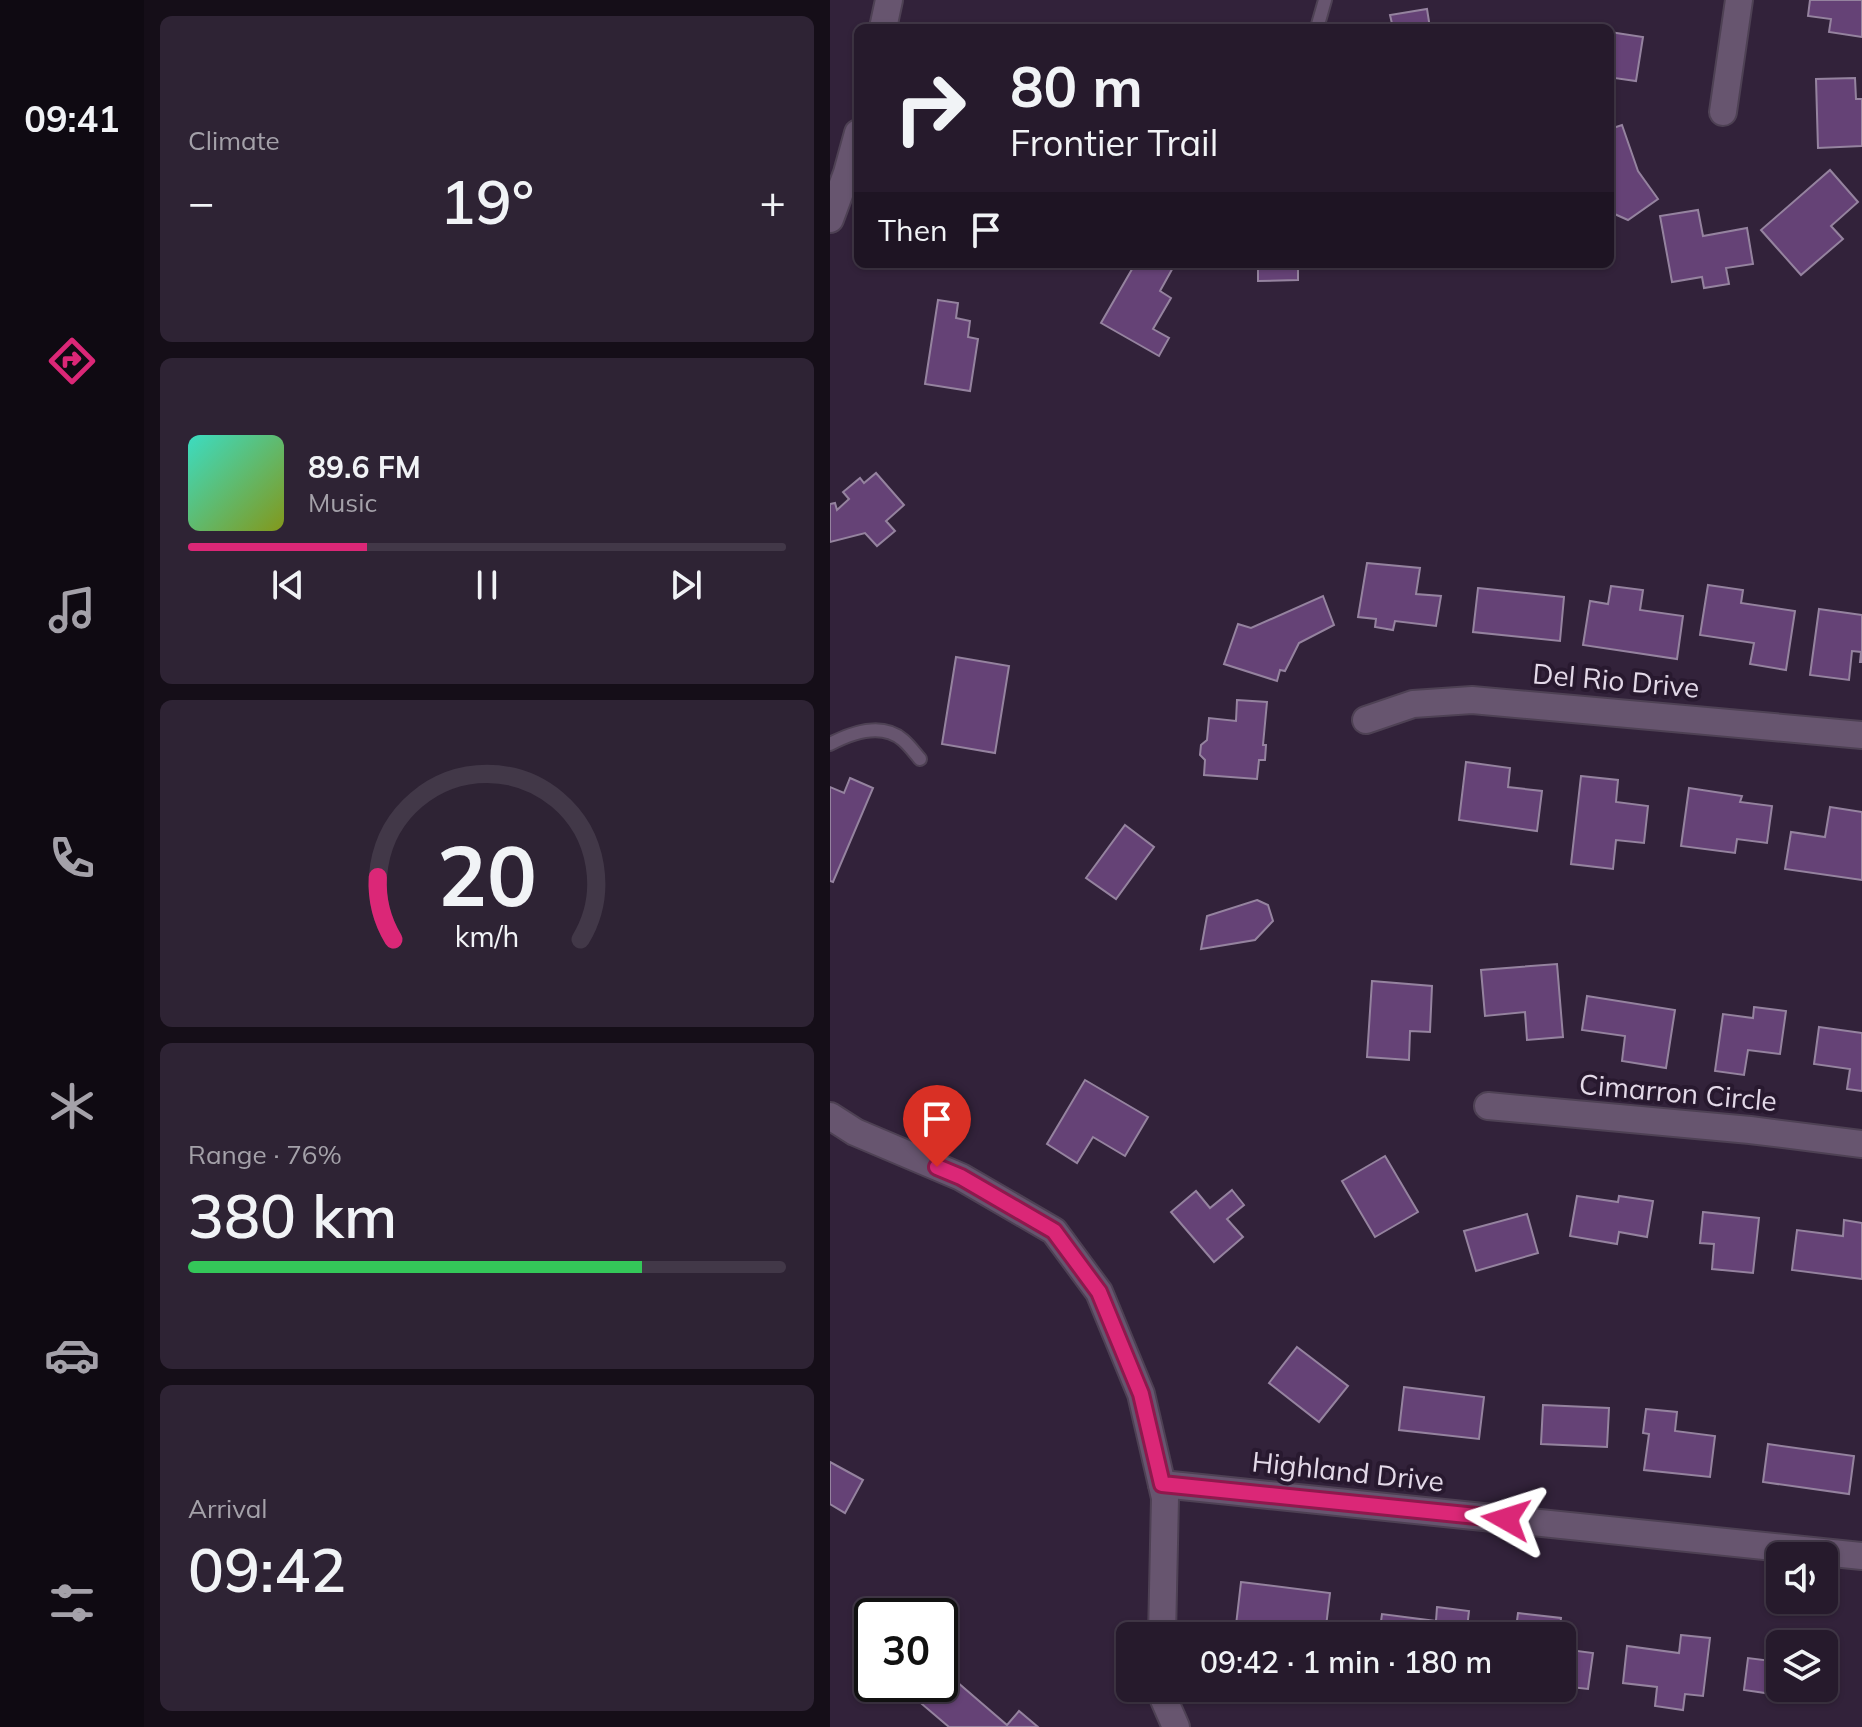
<!DOCTYPE html>
<html lang="en">
<head>
<meta charset="utf-8">
<style>
	:root { --surface:#261a2c; --page:#2e2334; --text:#f1f3f6; --muted:#a4a1a9; --line:#423848; --accent:#db2777 }
	body { margin:0; font-family:Mulish,sans-serif; background:var(--page); color:var(--text); height:100vh; display:flex; flex-direction:column; font-size:30px; white-space:nowrap }
	* { box-sizing:border-box; margin:0 }
	p { font-size:26px; color:var(--muted) }
	.icon { flex:none; width:44px; height:44px; fill:none; stroke:currentColor; stroke-width:2; stroke-linecap:round; stroke-linejoin:round }
	.map { position:relative; flex:1; overflow:hidden }
	.drawer { display:flex; flex-direction:column; gap:16px; padding:16px; background:#150e18; width:686px }
	.drawer>* { flex:none }
	.banner { position:absolute; left:24px; top:24px; width:760px; height:244px; border-radius:12px; box-shadow:0 2px 6px #0004,0 0 0 2px var(--line); background:#261a2c; color:var(--text); overflow:hidden }
	.buttons { position:absolute; left:936px; top:1542px; display:grid; gap:16px }
	.buttons a { display:grid; place-items:center; width:72px; height:72px; border-radius:12px; background:var(--surface); box-shadow:0 2px 6px #0004,0 0 0 2px var(--line); font-size:40px }
	.speed { position:absolute; left:24px; top:1598px; display:flex; gap:16px; font-size:40px; font-weight:700; text-align:center }
	.speed>* { display:grid; place-content:center; width:104px; height:104px; border-radius:50%; background:var(--surface); box-shadow:0 2px 6px #0004,0 0 0 2px var(--line); line-height:1 }
	.speed .limit { border:4px solid #111; border-radius:12px; background:#fff; color:#111 }
	.pin { position:absolute; display:grid; place-items:center; width:68px; height:68px; color:#fff; margin:-82px -34px; border-radius:50% 50% 50% 0; rotate:-45deg; box-shadow:0 0 8px #0007 }
	.pin .icon { rotate:45deg }
	.me { position:absolute; width:88px; margin:-44px; rotate:276deg; stroke-linejoin:round; filter:drop-shadow(0 0 6px #0008) }
	.turn { display:flex; align-items:center; gap:28px; height:168px; padding:0 24px; font-size:36px }
	.turn .icon { width:104px; height:104px; stroke-width:2.5 }
	.turn b { display:block; font-size:56px; line-height:68px }
	.then { display:flex; align-items:center; height:76px; padding:0 24px; background:#0003; gap:16px; font-size:30px }
	.big { font-size:60px; font-weight:600; line-height:1.1 }
	.drawer .tile { flex:1; display:flex; flex-direction:column; justify-content:center; gap:12px; min-width:0; padding:0 28px; border-radius:12px; background:var(--page) }
	.drawer .dial { align-items:center; gap:0 }
	.dial svg { height:208px; overflow:visible; fill:none; stroke:var(--line); stroke-width:7; stroke-linecap:round; text-anchor:middle }
	.dial text { fill:var(--text); stroke:none }
	.song { display:flex; align-items:center; gap:24px }
	.cover { width:96px; height:96px; border-radius:12px; background:linear-gradient(135deg,hsl(170 70% 55%),hsl(70 70% 35%)) }
	.played { height:8px; border-radius:4px; background:linear-gradient(90deg,var(--accent) 30%,var(--line) 30%) }
	.keys { display:flex; justify-content:space-around; direction:ltr }
	.heat { display:flex; justify-content:space-between; align-items:center; font-size:44px; direction:ltr }
	.charge { height:12px; border-radius:6px; background:linear-gradient(90deg,#34c759 76%,var(--line) 0) }
	.trip { position:absolute; left:286px; top:1622px; width:460px; height:80px; border-radius:12px; background:var(--surface); box-shadow:0 2px 6px #0004,0 0 0 2px var(--line); font-weight:600; line-height:80px; text-align:center }
	main { display:flex; flex:1; min-height:0 }
	.dock { display:flex; flex-direction:column; width:144px; justify-content:space-around; align-items:center; background:#0f0a12; color:var(--muted) }
	.dock .icon { width:56px; height:56px }
	.dock .current { color:var(--accent) }
	.dock b { font-size:36px; color:var(--text) }
	.map>svg:first-child { display:block }
	.building { fill:#654276; stroke:#95839f; stroke-width:2 }
	.lines { fill:none; stroke-linecap:round; stroke-linejoin:round }
	.service-casing { stroke:#4e4154; stroke-width:16 }
	.minor-casing { stroke:#4e4154; stroke-width:30 }
	.service { stroke:#67556f; stroke-width:12 }
	.minor { stroke:#67556f; stroke-width:26 }
	.route-casing { stroke:#8e194d; stroke-width:20 }
	.route { stroke:#db2777; stroke-width:14 }
	.labels { text-anchor:middle; dominant-baseline:central; stroke-width:8; stroke-linejoin:round; paint-order:stroke }
	.street-label { font-size:28px; fill:#e3d9e8; stroke:#28192f }
</style>
</head>
<body>
<main>
<nav class="dock">
<b>09:41</b>
<svg class="icon current" aria-label="directions" viewBox="0 0 24 24"><path d="M12 3l9 9-9 9-9-9zM9 14v-3h6M13 9l2 2-2 2"/></svg>
<svg class="icon" aria-label="music" viewBox="0 0 24 24"><path d="M9 18V5l10-2v13"/><circle cx="6" cy="18" r="3"/><circle cx="16" cy="16" r="3"/></svg>
<svg class="icon" aria-label="phone" viewBox="0 0 24 24"><path d="M5 4h4l2 5-3 2q2 4 5 5l2-3 5 2v4C11 20 4 13 5 4z"/></svg>
<svg class="icon" aria-label="climate" viewBox="0 0 24 24"><path d="M12 3v18M4 7l16 10M4 17L20 7"/></svg>
<svg class="icon" aria-label="car" viewBox="0 0 24 24"><path d="M5 17H2v-5l4-1 3-4h7l3 4 3 1v5h-3M9 17h6M6 11h13"/><circle cx="7" cy="17" r="2"/><circle cx="17" cy="17" r="2"/></svg>
<svg class="icon" aria-label="filters" viewBox="0 0 24 24"><path d="M4 7h16M4 17h16"/><circle cx="9" cy="7" r="2"/><circle cx="15" cy="17" r="2"/></svg>
</nav>
<section class="drawer">
<div class="tile"><p>Climate</p>
<div class="heat"><a>−</a><b class="big">19°</b><a>+</a></div>
</div>
<div class="tile">
<div class="song"><i class="cover"></i><div><b>89.6 FM</b><p>Music</p></div></div>
<div class="played"></div>
<div class="keys"><svg class="icon" aria-label="previous" viewBox="0 0 24 24"><path d="M18 5L8 12l10 7zM5 5v14"/></svg><svg class="icon" aria-label="pause" viewBox="0 0 24 24"><path d="M8 5v14M16 5v14"/></svg><svg class="icon" aria-label="next" viewBox="0 0 24 24"><path d="M6 5l10 7-10 7zM19 5v14"/></svg></div>
</div>
<div class="tile dial"><svg viewBox="0 0 100 80">
<path d="M14 69A42 42 0 1 1 86 69"/>
<path d="M14 69A42 42 0 0 1 8 45" stroke="#db2777"/>
<text x="50" y="56" font-size="32" font-weight="700">20</text>
<text x="50" y="72" font-size="11">km/h</text>
</svg></div>
<div class="tile"><p>Range · 76%</p><b class="big">380 km</b><div class="charge"></div></div>
<div class="tile"><p>Arrival</p><b class="big">09:42</b></div>
</section>
<div class="map">
<svg width="1032" height="1727" viewBox="0 0 1032 1727">
	<rect width="100%" height="100%" fill="#32223a"/>
	<g class="building">
		<path d="M980,0H1032V37L999,32L1001,19L978,16Z"/>
		<path d="M597,9L600,28H563L560,15Z"/>
		<path d="M780,32L813,37L806,81L785,78L780,104Z"/>
		<path d="M1025,78L1026,99H1032V146L988,148L986,79Z"/>
		<path d="M792,125L808,171L828,199L798,220L780,212V129Z"/>
		<path d="M1000,170L1028,202L1001,226L1013,239L971,275L931,230Z"/>
		<path d="M868,210L873,236L917,228L923,264L896,268L899,284L874,288L872,277L842,282L830,216Z"/>
		<path d="M305,264H345L330,291L341,298L323,329L339,338L329,356L271,323Z"/>
		<path d="M428,264H468V280L428,281Z"/>
		<path d="M108,300L128,303L126,318L140,321L138,337L148,339L140,391L95,384Z"/>
		<path d="M46,473L74,505L56,521L65,531L47,546L35,533L0,542V504L5,503L7,510L19,499L13,492L30,478L34,483Z"/>
		<path d="M537,563L590,568L586,594L611,596L606,626L565,621L563,630L545,627L546,619L528,617Z"/>
		<path d="M878,585L913,590L911,603L965,611L956,670L920,664L924,643L870,635Z"/>
		<path d="M781,586L813,590L810,610L853,616L847,659L753,645L760,601L778,604Z"/>
		<path d="M648,588L734,597L730,641L643,632Z"/>
		<path d="M493,596L504,625L469,643L455,671L450,670L447,681L394,664L408,624L421,628Z"/>
		<path d="M989,609L1032,615V662H1030L1031,652L1022,651L1019,680L980,675Z"/>
		<path d="M126,657L179,666L165,753L112,744Z"/>
		<path d="M407,700L437,702L433,745H436L435,760H429L427,779L374,775L375,760L370,755L371,745L377,740L379,718L406,721Z"/>
		<path d="M636,762L680,768L678,787L712,791L707,831L629,820Z"/>
		<path d="M751,776L788,780L786,802L818,806L814,843L786,840L783,869L741,864Z"/>
		<path d="M20,778L43,788L3,882L0,881V787L14,793Z"/>
		<path d="M859,788L912,796L910,802L942,806L937,843L907,839L905,853L851,846Z"/>
		<path d="M1000,807L1032,812V880L955,869L961,832L995,837Z"/>
		<path d="M295,825L324,847L286,899L256,878Z"/>
		<path d="M427,900L438,905L443,921L425,940L371,949L377,916Z"/>
		<path d="M727,964L733,1037L697,1040L695,1012L655,1016L651,970Z"/>
		<path d="M542,981L602,986L600,1032L580,1031L579,1060L537,1057Z"/>
		<path d="M757,996L845,1010L836,1068L792,1061L795,1036L752,1030Z"/>
		<path d="M924,1007L956,1011L950,1054L918,1050L914,1075L885,1071L893,1014L923,1018Z"/>
		<path d="M989,1027L1032,1033V1091L1017,1089L1020,1069L984,1064Z"/>
		<path d="M255,1080L318,1117L295,1156L263,1137L247,1163L217,1144Z"/>
		<path d="M555,1156L588,1212L545,1237L512,1181Z"/>
		<path d="M402,1190L414,1205L397,1219L413,1237L384,1262L341,1212L366,1191L380,1208Z"/>
		<path d="M747,1196L788,1202L789,1196L823,1201L817,1237L789,1232L787,1244L740,1236Z"/>
		<path d="M873,1212L929,1218L923,1273L882,1269L884,1244L870,1243Z"/>
		<path d="M697,1214L708,1253L646,1271L634,1231Z"/>
		<path d="M1014,1220L1032,1223V1279L962,1270L967,1230L1013,1236Z"/>
		<path d="M467,1347L518,1386L489,1422L439,1383Z"/>
		<path d="M574,1387L654,1397L649,1439L569,1430Z"/>
		<path d="M713,1405L779,1408L777,1447L711,1444Z"/>
		<path d="M816,1409L847,1412L845,1431L885,1436L880,1477L814,1470L819,1434L813,1433Z"/>
		<path d="M938,1444L1024,1456L1019,1494L933,1482Z"/>
		<path d="M0,1462L33,1480L15,1513L0,1504Z"/>
		<path d="M411,1582L500,1593L495,1635L406,1625Z"/>
		<path d="M607,1607L639,1611L636,1636H549L552,1614L606,1621Z"/>
		<path d="M688,1613L731,1618L729,1636H685Z"/>
		<path d="M851,1635L880,1638L873,1696L855,1694L853,1710L825,1706L827,1687L793,1683L797,1646L849,1653Z"/>
		<path d="M943,1644L950,1645V1687L943,1686L942,1694L914,1690L918,1658L941,1661Z"/>
		<path d="M732,1649L763,1653L758,1689L732,1686Z"/>
		<path d="M994,1651L1007,1653L1002,1694L957,1688H994Z"/>
		<path d="M112,1669L177,1725L189,1711L208,1727H119L86,1699L99,1684H110Z"/>
		<path d="M678,1688H712L711,1700L677,1696Z"/>
	</g>
	<g class="lines">
		<defs>
			<g id="service">
				<path d="M487,28L495,0"/>
				<path d="M0,744C21,733 52,722 73,740C79,745 84,752 90,759"/>
			</g>
			<g id="minor">
				<path d="M53,28L59,0"/>
				<path d="M893,112L909,0"/>
				<path d="M0,219L17,173L28,133"/>
				<path d="M536,720L583,704L642,700L1032,735"/>
				<path d="M658,1106L920,1130L1032,1144"/>
				<path d="M0,1116L25,1132L131,1177L224,1231L269,1292L311,1394L335,1498L332,1636"/>
				<path d="M332,1484L1032,1556"/>
				<path d="M332,1688V1695L346,1727"/>
			</g>
		</defs>
		<use href="#service" class="service-casing"/>
		<use href="#minor" class="minor-casing"/>
		<use href="#service" class="service"/>
		<use href="#minor" class="minor"/>
	</g>
	<g class="lines">
		<defs>
			<path id="route" d="M107,1167L131,1177L224,1231L269,1292L311,1394L332,1484L676,1519"/>
		</defs>
		<use href="#route" class="route-casing"/>
		<use href="#route" class="route"/>
	</g>
	<g class="labels">
		<g class="street-label">
			<text transform="translate(786 680) rotate(5)">Del Rio Drive</text>
			<text transform="translate(848 1092) rotate(5)">Cimarron Circle</text>
			<text transform="translate(518 1471) rotate(6)">Highland Drive</text>
		</g>
	</g>
</svg>
<div class="buttons">
<a><svg class="icon" aria-label="sound" viewBox="0 0 24 24"><path d="M4 9h4l5-4v14l-5-4H4zM17 9q2 3 0 6"/></svg></a>
<a><svg class="icon" aria-label="layers" viewBox="0 0 24 24"><path d="M12 4l9 5-9 5-9-5zM3 14l9 5 9-5"/></svg></a>
</div>
<div class="speed"><div class="limit">30</div></div>
<div class="pin" style="left:107px;top:1167px;background:#d93025"><svg class="icon" aria-label="arrive" viewBox="0 0 24 24"><path d="M6 21V4h12l-3 4 3 4H6"/></svg></div>
<svg class="me" style="left:676px;top:1519px" viewBox="-20 -20 40 40"><path d="M0-17L14 15 0 8-14 15z" fill="#db2777" stroke="#fff" stroke-width="4"/></svg>
<div class="trip">09:42 · 1 min · 180 m</div>
<div class="banner">
<div class="turn"><svg class="icon" aria-label="right" viewBox="0 0 24 24"><path d="M7 20v-9h11M14 6l5 5-5 5"/></svg><div><b>80 m</b>Frontier Trail</div></div>
<div class="then">Then<svg class="icon" aria-label="arrive" viewBox="0 0 24 24"><path d="M6 21V4h12l-3 4 3 4H6"/></svg></div>
</div>
</div>
</main>
</body>
</html>
